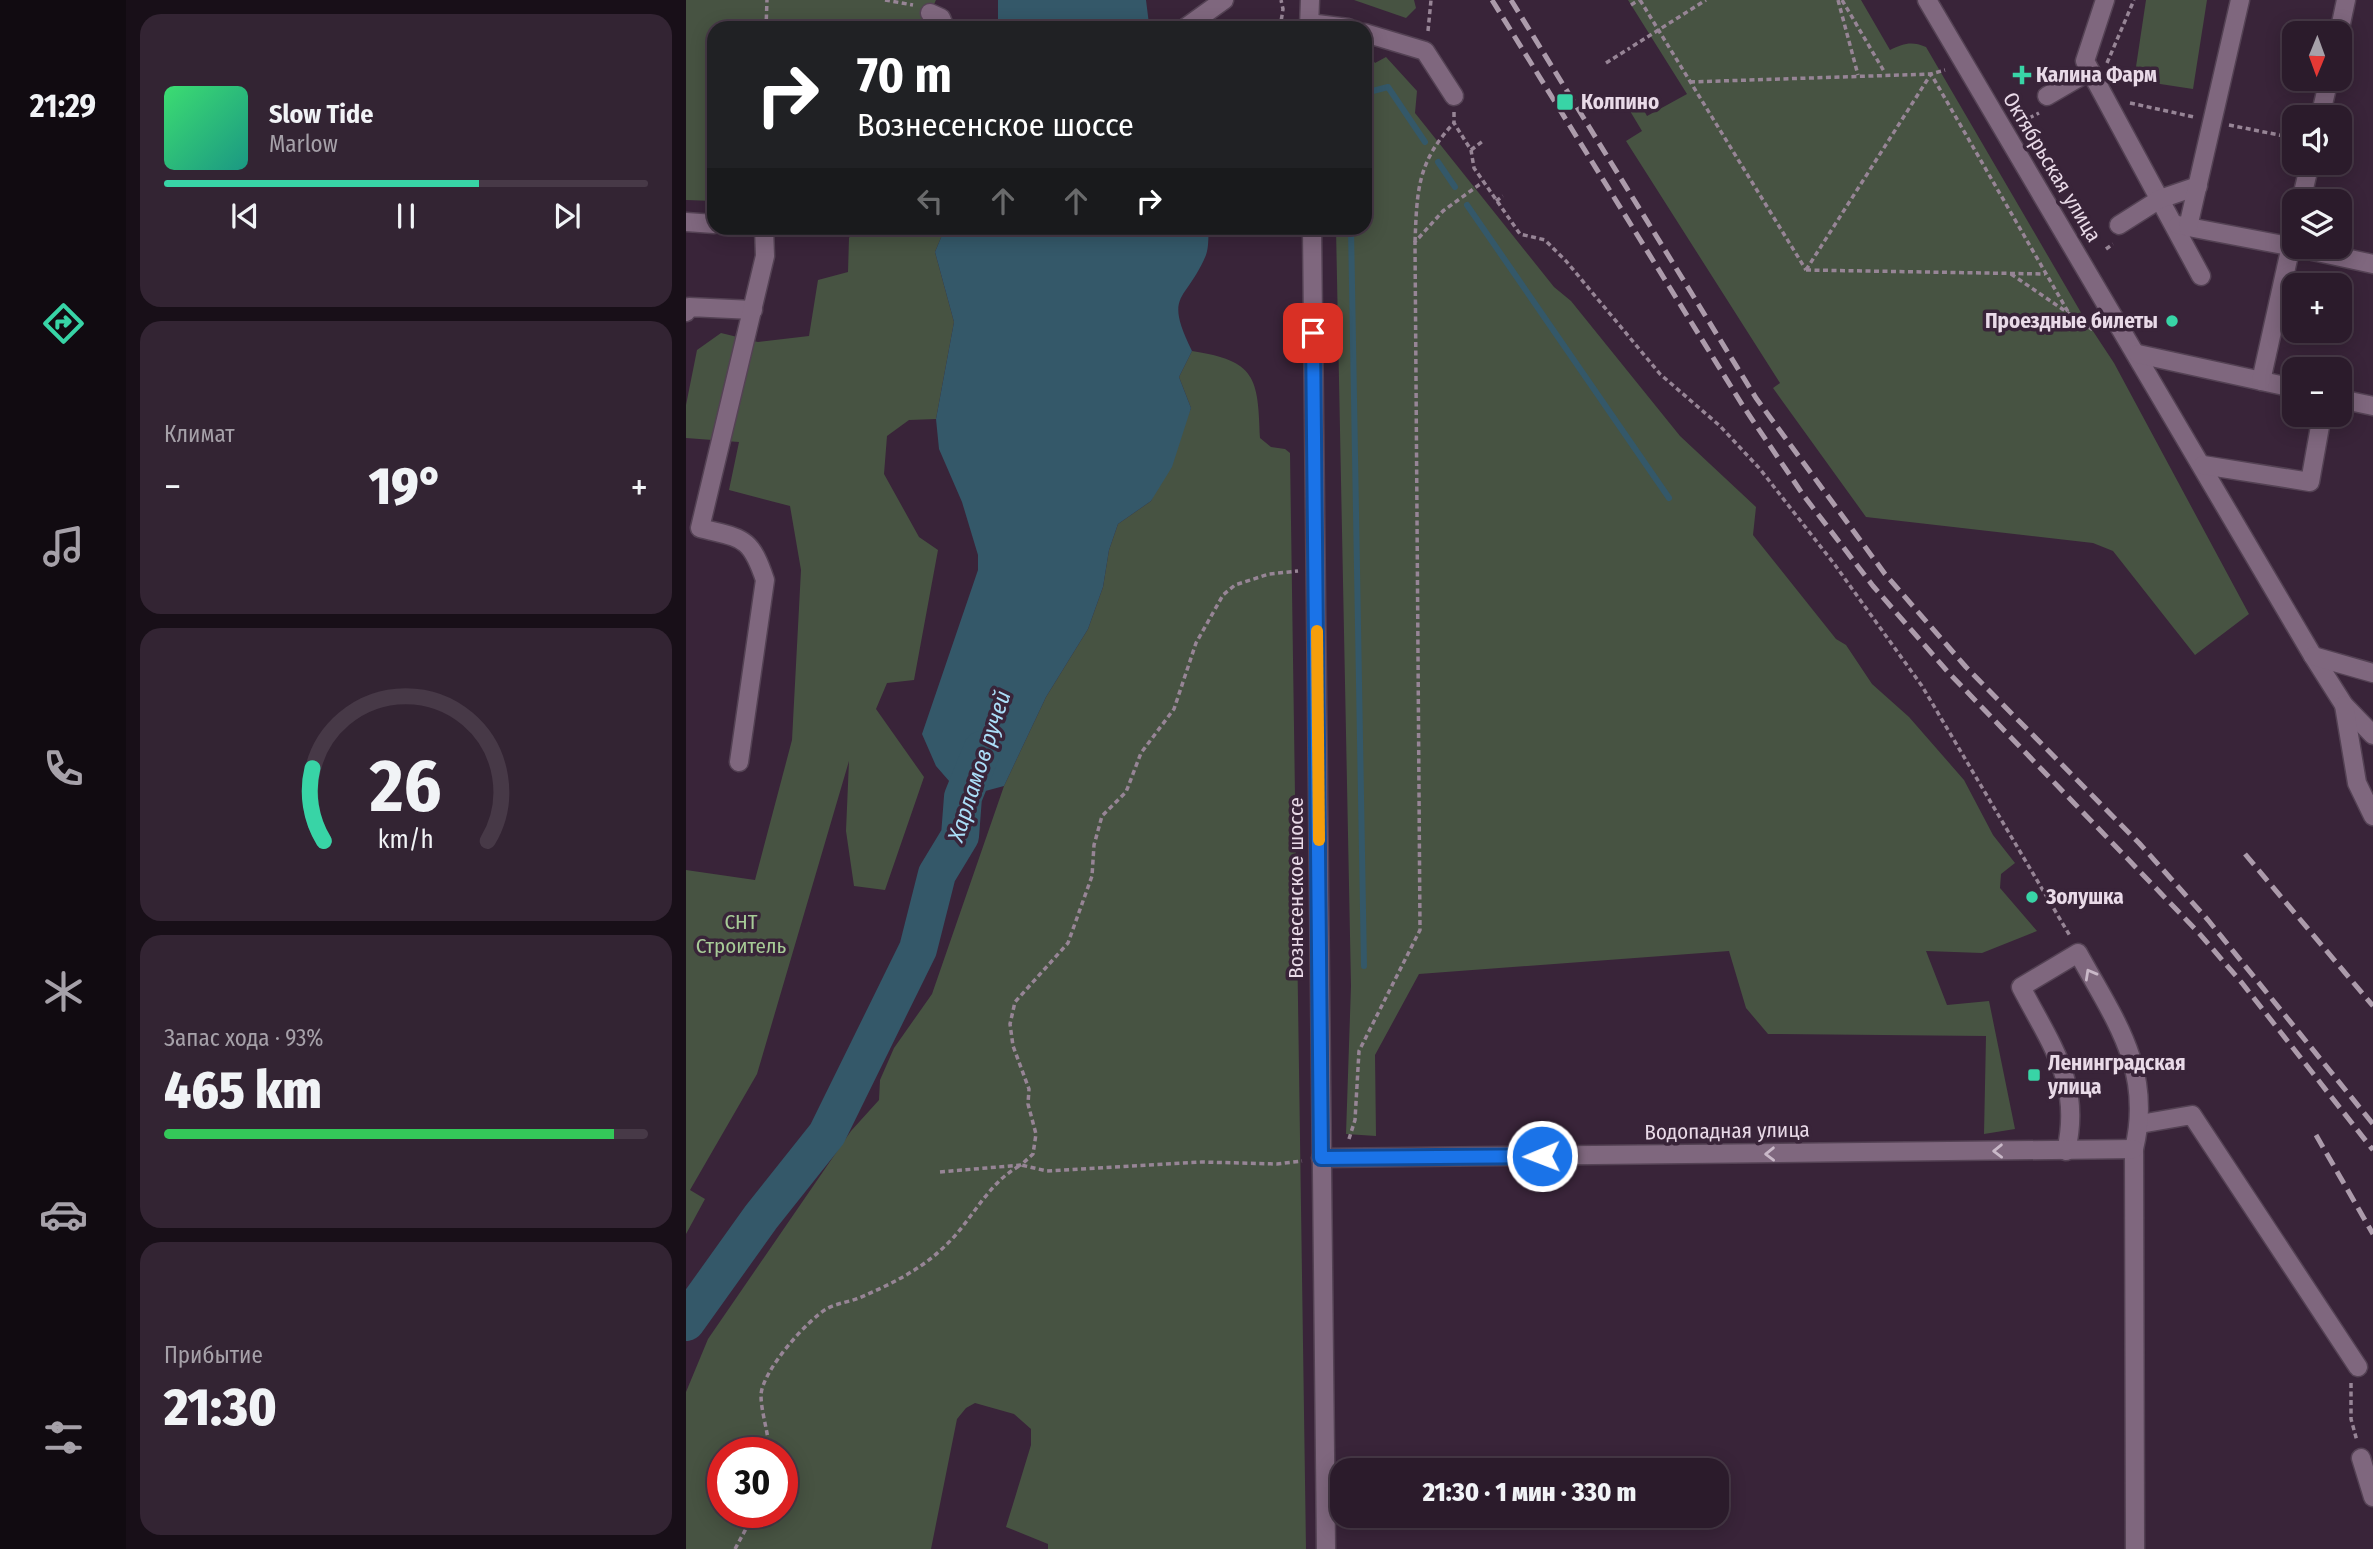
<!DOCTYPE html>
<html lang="ru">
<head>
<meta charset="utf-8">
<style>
	:root { --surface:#2b1b2b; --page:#332433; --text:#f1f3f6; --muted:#a6a1a9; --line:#473947; --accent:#38d4a6 }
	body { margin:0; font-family:"Fira Sans Condensed",sans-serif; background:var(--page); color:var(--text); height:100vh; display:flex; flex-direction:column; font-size:26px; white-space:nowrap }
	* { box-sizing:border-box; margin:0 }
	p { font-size:23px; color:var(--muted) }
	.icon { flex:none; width:38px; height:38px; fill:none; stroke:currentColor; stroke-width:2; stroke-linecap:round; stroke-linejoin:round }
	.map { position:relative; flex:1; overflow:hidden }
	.details { display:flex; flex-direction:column; gap:14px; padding:14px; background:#180f18; width:560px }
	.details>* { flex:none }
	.top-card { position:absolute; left:21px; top:21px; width:665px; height:214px; border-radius:21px; box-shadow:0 4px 18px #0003,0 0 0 2px var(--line); background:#202124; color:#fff; overflow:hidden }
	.needle { width:46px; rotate:181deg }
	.buttons { position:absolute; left:1596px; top:21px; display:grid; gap:14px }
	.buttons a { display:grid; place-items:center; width:70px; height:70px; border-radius:14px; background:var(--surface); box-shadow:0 4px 18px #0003,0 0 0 2px var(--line); font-size:35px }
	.speed { position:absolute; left:21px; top:1437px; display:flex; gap:14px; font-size:35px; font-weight:700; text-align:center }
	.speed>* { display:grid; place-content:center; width:91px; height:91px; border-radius:50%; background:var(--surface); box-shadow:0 4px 18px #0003,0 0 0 2px var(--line); line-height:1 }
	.speed .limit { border:10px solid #d22; background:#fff; color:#111 }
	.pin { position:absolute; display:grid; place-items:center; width:60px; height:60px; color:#fff; margin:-30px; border-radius:14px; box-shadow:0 4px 10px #0006 }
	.me { position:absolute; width:77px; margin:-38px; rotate:269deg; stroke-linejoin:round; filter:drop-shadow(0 0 5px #0008) }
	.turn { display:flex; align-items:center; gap:24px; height:147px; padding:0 35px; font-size:32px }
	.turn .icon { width:91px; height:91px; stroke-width:2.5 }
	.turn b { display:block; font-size:49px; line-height:60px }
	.lanes { display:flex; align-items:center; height:66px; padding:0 35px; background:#0003; justify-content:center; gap:35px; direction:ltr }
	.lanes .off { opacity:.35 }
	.big { font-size:52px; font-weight:800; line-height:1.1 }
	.details .card { flex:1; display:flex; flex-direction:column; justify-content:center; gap:10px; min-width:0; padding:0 24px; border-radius:21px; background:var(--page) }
	.details .dial { align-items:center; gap:0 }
	.dial svg { height:182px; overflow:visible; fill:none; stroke:var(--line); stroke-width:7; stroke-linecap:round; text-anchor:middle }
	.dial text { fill:var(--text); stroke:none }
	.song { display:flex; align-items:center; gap:21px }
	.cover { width:84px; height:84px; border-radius:10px; background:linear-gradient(135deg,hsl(140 70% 55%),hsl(170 70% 35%)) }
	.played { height:7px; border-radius:4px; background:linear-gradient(90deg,var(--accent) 65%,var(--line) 65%) }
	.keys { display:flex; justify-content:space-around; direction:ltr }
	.heat { display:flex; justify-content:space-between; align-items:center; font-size:38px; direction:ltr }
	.charge { height:10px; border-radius:5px; background:linear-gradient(90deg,#34c759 93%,var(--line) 0) }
	.trip { position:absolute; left:644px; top:1458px; width:399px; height:70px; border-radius:21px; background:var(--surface); box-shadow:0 4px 18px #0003,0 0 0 2px var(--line); font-weight:800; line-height:70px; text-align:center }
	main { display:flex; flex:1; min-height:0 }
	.dock { display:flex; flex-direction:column; width:126px; justify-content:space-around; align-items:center; background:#110b11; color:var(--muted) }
	.dock .icon { width:49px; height:49px }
	.dock .active { color:var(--accent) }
	.dock b { font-size:32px; color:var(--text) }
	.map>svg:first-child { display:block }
	.green { fill:#475342; fill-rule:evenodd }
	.water { fill:#345869 }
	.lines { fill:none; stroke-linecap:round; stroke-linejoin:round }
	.stream { stroke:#345869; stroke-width:6 }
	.river { stroke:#345869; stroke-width:38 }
	.minor-casing { stroke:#544254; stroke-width:21 }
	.path { stroke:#978596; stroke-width:3.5; stroke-dasharray:5 3.5; stroke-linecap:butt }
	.minor { stroke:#7f677e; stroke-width:18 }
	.rail { stroke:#ac9bab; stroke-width:5; stroke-dasharray:14 7; stroke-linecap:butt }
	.oneway { stroke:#c9b8c8 }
	.route-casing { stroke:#114b97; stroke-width:18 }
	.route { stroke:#1a73e8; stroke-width:12 }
	.slow { stroke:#f59e0b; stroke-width:12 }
	.poi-dot { fill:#38d4a6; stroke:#392439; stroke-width:2.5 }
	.labels { text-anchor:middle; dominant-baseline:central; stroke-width:7; stroke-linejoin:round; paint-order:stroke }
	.poi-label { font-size:21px; font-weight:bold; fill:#e9dae8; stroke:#392439; text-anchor:start }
	.street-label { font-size:21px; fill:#e9dae8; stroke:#392439 }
	.park-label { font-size:21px; fill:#a7cb97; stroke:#392439 }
	.water-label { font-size:23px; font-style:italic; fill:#abdef8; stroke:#392439 }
</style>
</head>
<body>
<main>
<nav class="dock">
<b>21:29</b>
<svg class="icon active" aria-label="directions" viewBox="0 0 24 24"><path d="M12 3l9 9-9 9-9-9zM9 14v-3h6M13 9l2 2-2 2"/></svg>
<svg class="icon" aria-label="music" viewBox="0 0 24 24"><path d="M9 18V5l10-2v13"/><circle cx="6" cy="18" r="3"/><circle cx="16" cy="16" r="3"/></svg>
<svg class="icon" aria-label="phone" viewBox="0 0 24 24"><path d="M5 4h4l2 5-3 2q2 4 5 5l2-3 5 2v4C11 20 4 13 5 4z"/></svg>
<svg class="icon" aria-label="climate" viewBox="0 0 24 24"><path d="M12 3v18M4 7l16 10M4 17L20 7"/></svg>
<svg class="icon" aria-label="car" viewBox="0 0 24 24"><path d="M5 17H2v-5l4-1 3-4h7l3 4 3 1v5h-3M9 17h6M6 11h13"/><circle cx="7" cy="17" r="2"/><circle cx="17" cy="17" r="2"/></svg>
<svg class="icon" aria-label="filters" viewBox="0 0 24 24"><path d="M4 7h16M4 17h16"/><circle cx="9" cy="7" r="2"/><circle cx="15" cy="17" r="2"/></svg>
</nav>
<section class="details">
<div class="card">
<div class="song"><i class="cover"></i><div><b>Slow Tide</b><p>Marlow</p></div></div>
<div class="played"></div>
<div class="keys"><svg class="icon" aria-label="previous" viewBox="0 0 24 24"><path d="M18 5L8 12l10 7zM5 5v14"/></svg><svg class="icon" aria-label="pause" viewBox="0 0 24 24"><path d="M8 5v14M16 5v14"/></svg><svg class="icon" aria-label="next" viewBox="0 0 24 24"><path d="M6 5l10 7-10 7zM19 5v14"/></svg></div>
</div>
<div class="card"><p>Климат</p>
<div class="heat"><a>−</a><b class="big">19°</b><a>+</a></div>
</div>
<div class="card dial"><svg viewBox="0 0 100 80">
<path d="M14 69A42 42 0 1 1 86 69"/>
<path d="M14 69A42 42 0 0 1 9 37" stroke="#38d4a6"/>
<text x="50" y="56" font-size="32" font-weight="700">26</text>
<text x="50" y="72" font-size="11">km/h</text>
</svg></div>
<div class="card"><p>Запас хода · 93%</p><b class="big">465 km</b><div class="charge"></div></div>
<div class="card"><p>Прибытие</p><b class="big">21:30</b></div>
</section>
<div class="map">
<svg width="1687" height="1549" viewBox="0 0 1687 1549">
	<rect width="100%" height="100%" fill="#392439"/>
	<g class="green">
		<path d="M0,0H250L239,23L240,28H28V201L0,200Z"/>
		<path d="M668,0H728L730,8L720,18Z"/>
		<path d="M942,0H1175L1204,50C1218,43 1226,41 1240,47L1397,316L1428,363L1563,614L1509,655L1427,551L1407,543L1180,517L1087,388L1094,383L940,141L956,131L944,111L955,105L961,116L1001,94Z"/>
		<path d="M1460,0H1521L1507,89L1448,80Z"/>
		<path d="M684,56L689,63L700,57L731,91L729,113L868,287L885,301L994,436L1070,507L1067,535L1150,639L1160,645L1186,684L1223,717L1278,780L1307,835L1329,863L1315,874L1314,888L1351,931L1296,953L1240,951L1261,1005L1303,1001L1329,1129L1298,1134L1300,1036L1082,1034L1060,1008L1043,951L733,974L689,1055L690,1136L660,1134L665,986L650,228H679V61Z"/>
		<path d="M169,228H259L249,252L268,322L250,419L223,420L201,436L198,474L233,537L252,550L228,680L201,683L190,709L238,777L199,890L168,886L160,831L163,761L71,1074L4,1190L19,1199L0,1234V870L69,880L106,740L115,570L104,506L43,490L53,442L0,438V405L11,350L35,333L72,342L123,336L132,280L162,272L163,238Z"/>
		<path d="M506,351C570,361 572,377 574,438L585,447L599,449L604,453L620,1549H362V1544L320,1527L345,1445V1429L328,1414L289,1403L280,1408L271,1419L245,1549H0V1392L22,1339L165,1131L193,1100L194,1080L208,1048L246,994L318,786L360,697L402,629L417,587L423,550L432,524L465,501L505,408L493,377ZM37,1452H96V1512H37Z"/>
	</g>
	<g class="water">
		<path d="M312,0H460L463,24H453L450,28H319L312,21Z"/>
		<path d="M259,228H523C522,236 523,247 520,255C500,303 477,292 506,351L493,377L505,408L486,467L465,501L432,524L423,550L417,587L402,629L360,697L318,786L277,797L250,766L236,734L292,570V555L276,502L253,449L250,419L268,322L249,252Z"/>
	</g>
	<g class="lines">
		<g class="stream">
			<path d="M679,93L702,87L739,142"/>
			<path d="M752,162L769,187"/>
			<path d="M781,205L983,498"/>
			<path d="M665,228L678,966"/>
		</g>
		<path class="river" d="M0,1322L75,1217L141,1134L232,949L251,874L274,836L277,797L296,750"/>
		<defs>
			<g id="minor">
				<path d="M1241,0L1627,656L1658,705L1687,735"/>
				<path d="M1419,0L1399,61L1515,276"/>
				<path d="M244,13L255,18L259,28"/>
				<path d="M623,23L662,28"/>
				<path d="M499,28L538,0"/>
				<path d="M623,28L624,0"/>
				<path d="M679,33L739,51L768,96"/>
				<path d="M1653,33L1660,0"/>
				<path d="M1361,96L1404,71"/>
				<path d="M1634,117L1643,79"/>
				<path d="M1615,201L1624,163"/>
				<path d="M0,222L28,224"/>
				<path d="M1433,225L1474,199L1512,186"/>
				<path d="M1492,225L1608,247"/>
				<path d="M1502,227L1554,0"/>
				<path d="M626,228L640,1549"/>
				<path d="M1608,247L1687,264"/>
				<path d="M0,312L3,307L67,310"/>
				<path d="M1452,354L1608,388"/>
				<path d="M1575,381L1608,232"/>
				<path d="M1654,399L1687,406"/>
				<path d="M1517,465L1624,482L1636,415"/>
				<path d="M1627,656L1687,673"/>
				<path d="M1658,705L1671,783L1687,816"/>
				<path d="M53,762L79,580C64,535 56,539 14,528L79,256L78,228"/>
				<path d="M1454,1124L1506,1115L1672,1367"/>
				<path d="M1380,1151C1396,1083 1365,1045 1335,987L1392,953C1429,1020 1467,1070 1448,1149L1449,1549"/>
				<path d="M635,1158L1448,1149"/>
				<path d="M1675,1458L1687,1497"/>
			</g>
		</defs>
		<use href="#minor" class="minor-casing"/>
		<g class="path">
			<path d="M199,0L227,5"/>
			<path d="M954,0L1120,270"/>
			<path d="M1152,0L1172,75"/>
			<path d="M1156,0L1199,73"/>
			<path d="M945,5L953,0"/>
			<path d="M80,28L81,0"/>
			<path d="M550,28L563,23H604"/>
			<path d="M594,28L597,9L595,0"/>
			<path d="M742,31L745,0"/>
			<path d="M947,46L1020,0"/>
			<path d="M920,63L944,48"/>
			<path d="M1421,63L1448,0"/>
			<path d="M1004,82L1245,74L1259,70"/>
			<path d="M1444,103L1508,117"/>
			<path d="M768,112V123L785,150L788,168L834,234L859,240L880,261L974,374L1034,426L1074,469L1149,565L1236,686L1384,936"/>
			<path d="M1343,118L1353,113"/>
			<path d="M1543,125L1608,138"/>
			<path d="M785,150L797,141"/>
			<path d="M810,201L817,196"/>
			<path d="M729,242C731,191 731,162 768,123"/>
			<path d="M1420,249L1427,244"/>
			<path d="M1120,270L1245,74L1385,317"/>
			<path d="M1120,270L1359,274"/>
			<path d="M1325,274L1407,330"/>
			<path d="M663,1139L669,1120L673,1051L734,930L729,242L757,211L797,182"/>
			<path d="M254,1172L335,1165L347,1154L350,1134L342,1104L343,1089L327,1046L324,1024L329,1002L382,943L406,876L408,845L416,816L440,792L455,753L488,709L510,643L537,595L549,585L583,574L612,571"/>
			<path d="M1665,1383V1419L1671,1441"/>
			<path d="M83,1452C83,1433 75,1413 75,1395C76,1371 122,1319 142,1308C152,1303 163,1302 173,1298C203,1285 235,1270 259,1246C286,1221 301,1183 335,1165L361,1171L516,1162L591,1164L616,1161"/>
			<path d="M49,1549L69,1512"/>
		</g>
		<use href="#minor" class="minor"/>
		<g class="rail">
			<path d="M806,0L1057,406L1118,496L1187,586L1262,672L1512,932L1556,983L1687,1150"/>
			<path d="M825,0L1070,398L1199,574L1280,667L1453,843L1522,920L1687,1124"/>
			<path d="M1559,854L1687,1006"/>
			<path d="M1630,1135L1687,1234"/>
		</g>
	</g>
	<defs><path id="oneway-chevron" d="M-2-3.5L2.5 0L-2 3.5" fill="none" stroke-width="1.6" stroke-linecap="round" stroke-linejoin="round" transform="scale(1.75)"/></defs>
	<g class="oneway">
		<use href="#oneway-chevron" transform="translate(1404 974) rotate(-119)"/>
		<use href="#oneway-chevron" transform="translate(1312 1151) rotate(179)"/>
		<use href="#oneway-chevron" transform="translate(1084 1154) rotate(179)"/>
	</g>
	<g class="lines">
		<defs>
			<path id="route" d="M627,333L635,1158L856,1156"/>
		</defs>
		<use href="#route" class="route-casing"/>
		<use href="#route" class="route"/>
		<path class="slow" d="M631,631L633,840"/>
	</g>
	<g class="poi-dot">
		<path d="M1332.5 64.5h7v7h7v7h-7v7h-7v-7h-7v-7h7z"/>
		<rect x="870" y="93" width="18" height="18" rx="3.5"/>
		<circle cx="1486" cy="321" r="7"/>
		<circle cx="1346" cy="897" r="7"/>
		<rect x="1341" y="1068" width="14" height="14" rx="3.5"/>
	</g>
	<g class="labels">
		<g class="poi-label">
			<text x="1350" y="75">Калина Фарм</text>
			<text x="895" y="102">Колпино</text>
			<text x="1472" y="321" text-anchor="end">Проездные билеты</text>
			<text x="1360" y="897">Золушка</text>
			<text x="1362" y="1063">Ленинградская<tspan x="1362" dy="24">улица</tspan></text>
		</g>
		<g class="street-label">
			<text transform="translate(1366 167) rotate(59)">Октябрьская улица</text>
			<text transform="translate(610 888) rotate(-90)">Вознесенское шоссе</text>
			<text transform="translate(1041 1131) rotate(-1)">Водопадная улица</text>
		</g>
		<g class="park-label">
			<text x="55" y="922">СНТ<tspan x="55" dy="24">Строитель</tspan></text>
		</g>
		<g class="water-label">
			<text transform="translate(293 766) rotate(-72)">Харламов ручей</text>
		</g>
	</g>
</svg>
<div class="buttons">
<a><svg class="needle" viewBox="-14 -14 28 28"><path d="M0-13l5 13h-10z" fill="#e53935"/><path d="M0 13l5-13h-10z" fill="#a6a1a9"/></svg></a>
<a><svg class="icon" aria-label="sound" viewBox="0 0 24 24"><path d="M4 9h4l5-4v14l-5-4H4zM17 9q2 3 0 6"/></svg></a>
<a><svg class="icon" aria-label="layers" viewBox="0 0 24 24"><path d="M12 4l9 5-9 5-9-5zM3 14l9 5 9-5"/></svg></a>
<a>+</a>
<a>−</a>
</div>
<div class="speed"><div class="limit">30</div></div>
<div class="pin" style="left:627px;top:333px;background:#d93025"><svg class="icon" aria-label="arrive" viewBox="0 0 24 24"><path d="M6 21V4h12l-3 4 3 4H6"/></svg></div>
<svg class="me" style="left:856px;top:1156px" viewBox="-20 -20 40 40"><circle r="17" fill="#1a73e8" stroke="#fff" stroke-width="3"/><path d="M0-11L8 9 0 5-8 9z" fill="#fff"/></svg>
<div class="trip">21:30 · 1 мин · 330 m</div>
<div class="top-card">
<div class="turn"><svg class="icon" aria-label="right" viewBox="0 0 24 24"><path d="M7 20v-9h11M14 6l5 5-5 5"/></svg><div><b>70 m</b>Вознесенское шоссе</div></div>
<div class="lanes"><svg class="icon off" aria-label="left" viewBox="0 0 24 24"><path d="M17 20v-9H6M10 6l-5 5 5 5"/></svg><svg class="icon off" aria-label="ahead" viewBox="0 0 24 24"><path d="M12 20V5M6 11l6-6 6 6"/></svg><svg class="icon off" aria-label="ahead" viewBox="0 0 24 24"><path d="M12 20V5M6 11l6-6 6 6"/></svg><svg class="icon" aria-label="right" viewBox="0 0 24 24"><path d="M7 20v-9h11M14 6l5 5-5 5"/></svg></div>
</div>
</div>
</main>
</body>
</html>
